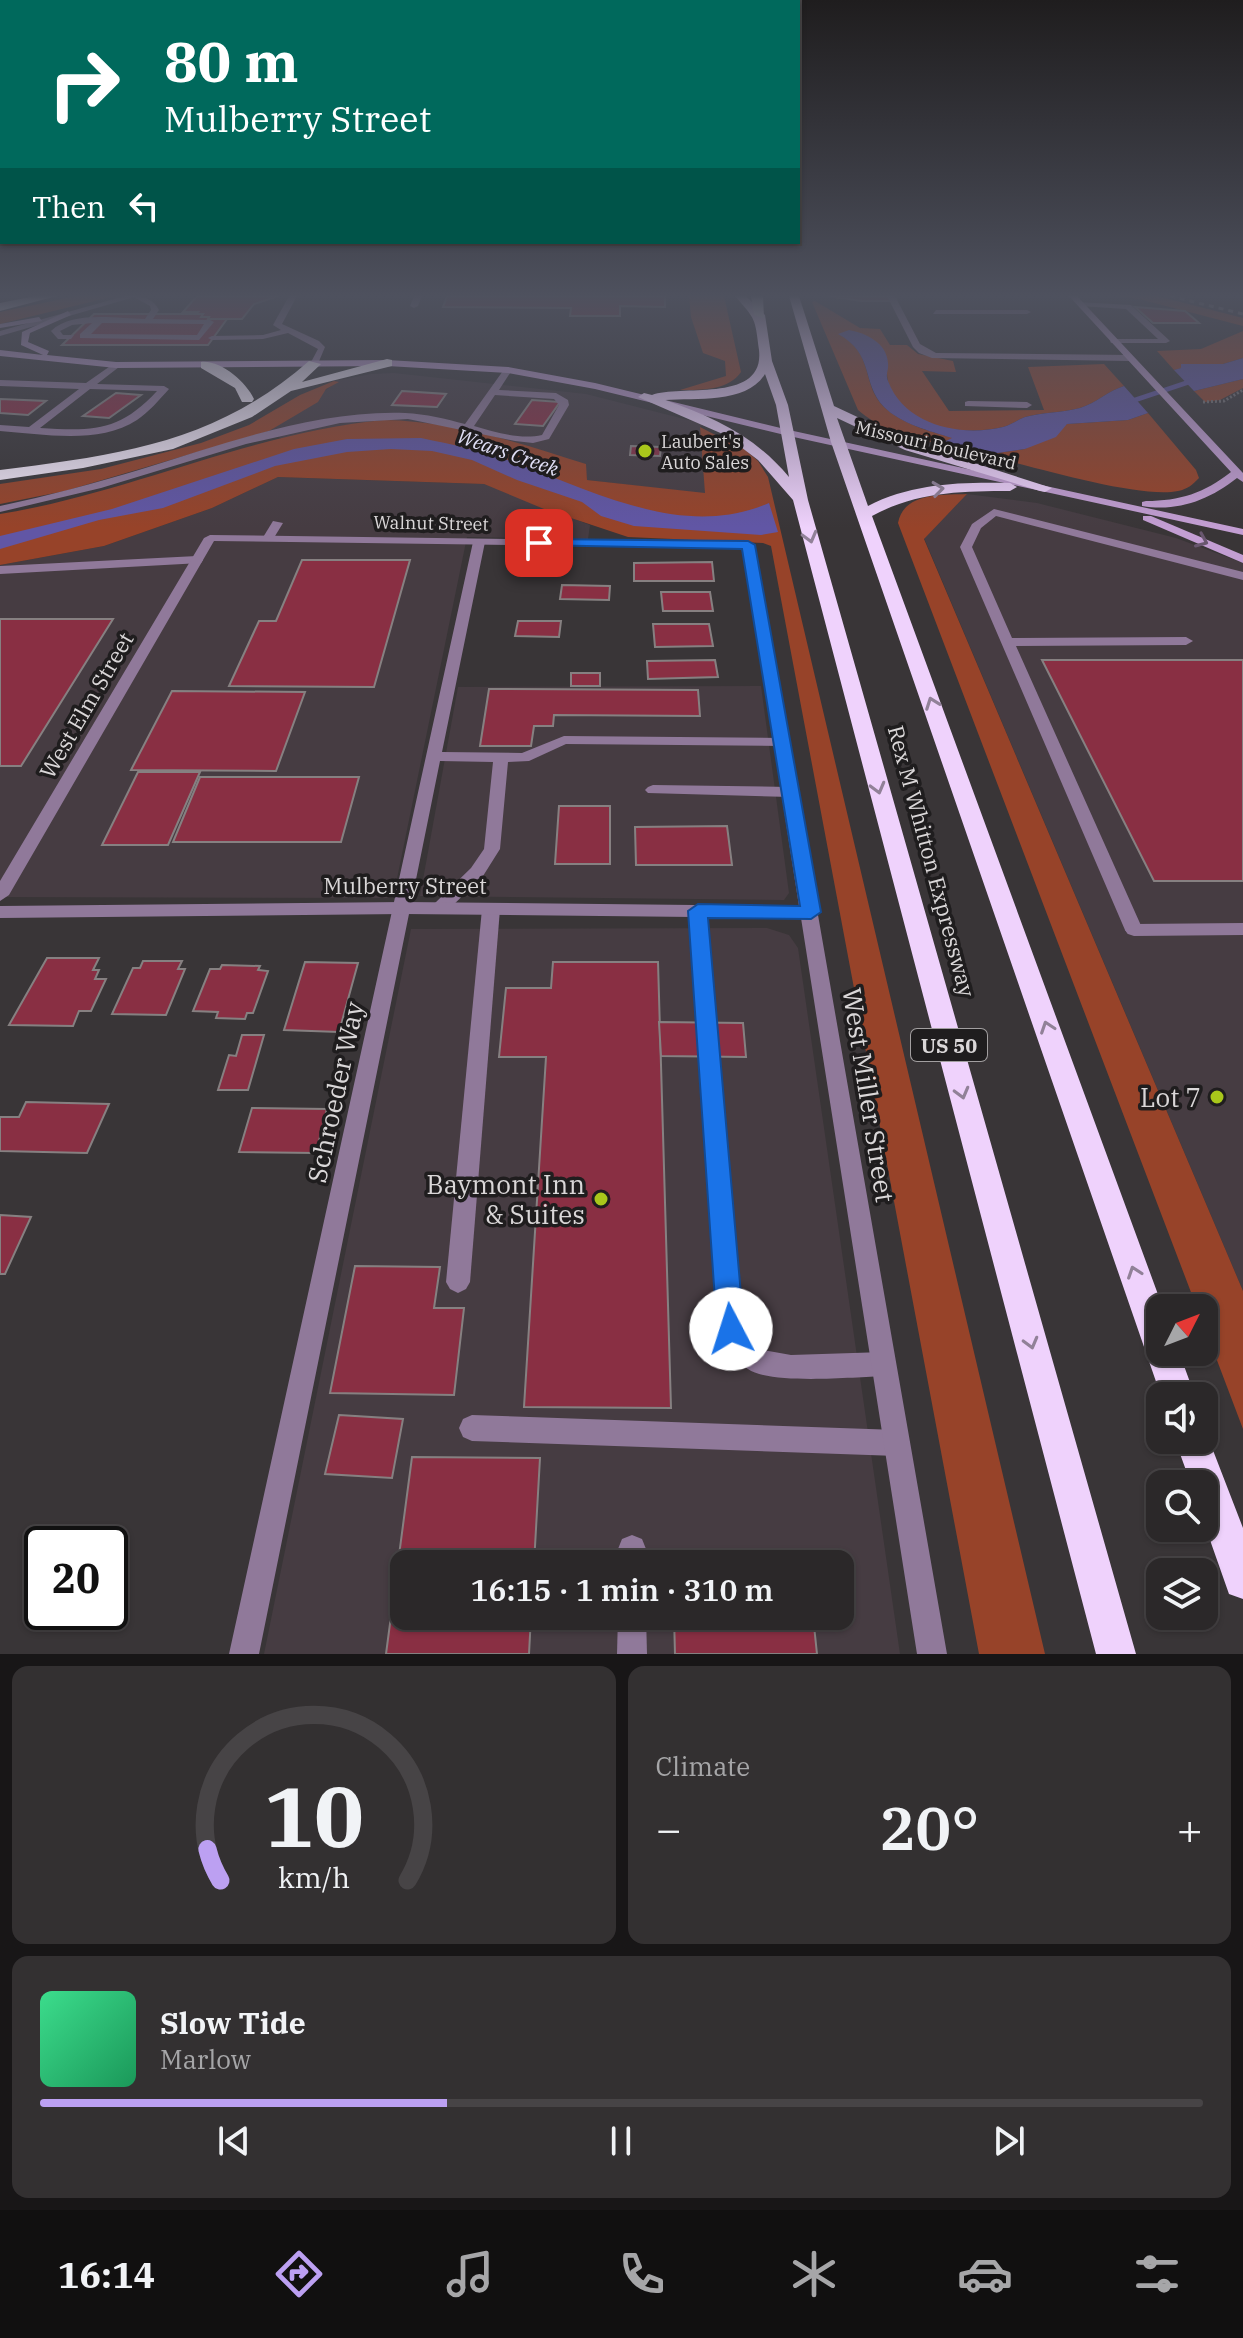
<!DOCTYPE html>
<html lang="en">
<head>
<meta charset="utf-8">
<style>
	:root { --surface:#2b2829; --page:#333031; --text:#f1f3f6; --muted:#a6a6a8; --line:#474446; --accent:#bca0f2 }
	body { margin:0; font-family:"IBM Plex Serif",serif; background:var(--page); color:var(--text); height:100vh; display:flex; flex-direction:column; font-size:30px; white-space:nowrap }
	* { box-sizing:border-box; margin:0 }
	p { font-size:26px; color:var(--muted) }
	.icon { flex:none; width:44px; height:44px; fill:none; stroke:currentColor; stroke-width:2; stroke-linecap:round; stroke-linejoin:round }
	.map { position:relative; height:1654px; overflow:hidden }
	.panel { display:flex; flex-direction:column; gap:12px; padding:12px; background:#181617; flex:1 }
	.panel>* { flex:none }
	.top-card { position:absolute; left:0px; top:0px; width:800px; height:244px; box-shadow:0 2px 6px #0004,0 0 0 2px var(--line); background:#00695c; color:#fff; overflow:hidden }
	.needle { width:52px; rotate:48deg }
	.buttons { position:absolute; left:1146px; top:1294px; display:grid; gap:16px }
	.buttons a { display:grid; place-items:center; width:72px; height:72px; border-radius:16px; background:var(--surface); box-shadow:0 2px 6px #0004,0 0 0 2px var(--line); font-size:40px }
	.speed { position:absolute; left:24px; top:1526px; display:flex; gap:16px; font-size:40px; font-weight:700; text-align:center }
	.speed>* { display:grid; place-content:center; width:104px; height:104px; border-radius:50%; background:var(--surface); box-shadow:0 2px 6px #0004,0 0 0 2px var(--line); line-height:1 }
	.speed .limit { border:4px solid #111; border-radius:12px; background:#fff; color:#111 }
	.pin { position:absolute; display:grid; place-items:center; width:68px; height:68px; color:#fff; margin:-34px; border-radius:16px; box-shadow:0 4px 12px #0006 }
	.me { position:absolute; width:88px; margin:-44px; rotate:355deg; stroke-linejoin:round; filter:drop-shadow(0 0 6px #0008) }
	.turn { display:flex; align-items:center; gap:28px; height:168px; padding:0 32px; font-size:36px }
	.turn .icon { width:104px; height:104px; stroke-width:2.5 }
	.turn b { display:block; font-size:56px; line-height:68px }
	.then { display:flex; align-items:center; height:76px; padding:0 32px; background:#0003; gap:16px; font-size:30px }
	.big { font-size:60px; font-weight:600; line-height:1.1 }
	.panel .widget { flex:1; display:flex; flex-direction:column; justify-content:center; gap:12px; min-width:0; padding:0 28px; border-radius:16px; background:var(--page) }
	.panel .dial { align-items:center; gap:0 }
	.dial svg { height:208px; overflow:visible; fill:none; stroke:var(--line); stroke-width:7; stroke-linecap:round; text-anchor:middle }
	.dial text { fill:var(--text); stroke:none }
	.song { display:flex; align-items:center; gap:24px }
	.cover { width:96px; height:96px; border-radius:12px; background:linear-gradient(135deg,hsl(150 70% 55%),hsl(150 70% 35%)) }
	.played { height:8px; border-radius:4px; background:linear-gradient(90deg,var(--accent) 35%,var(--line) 35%) }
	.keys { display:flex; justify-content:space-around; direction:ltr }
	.heat { display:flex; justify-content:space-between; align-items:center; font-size:44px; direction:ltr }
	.panel .tiles { flex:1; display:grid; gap:12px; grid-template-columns:1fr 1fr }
	.widget:last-child { grid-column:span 2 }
	.trip { position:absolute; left:390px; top:1550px; width:464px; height:80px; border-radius:16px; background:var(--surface); box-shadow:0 2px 6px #0004,0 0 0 2px var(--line); font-weight:600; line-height:80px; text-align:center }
	.menu { display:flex; height:128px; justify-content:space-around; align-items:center; background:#111010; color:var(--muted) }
	.menu .icon { width:56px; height:56px }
	.menu .selected { color:var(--accent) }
	.menu b { font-size:36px; color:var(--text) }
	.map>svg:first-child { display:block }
	.built { fill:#463c42; fill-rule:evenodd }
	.green { fill:#974329 }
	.water { fill:#6156a5 }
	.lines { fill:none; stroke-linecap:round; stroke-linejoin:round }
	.stream { stroke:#6156a5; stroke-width:5 }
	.building { fill:#892f43; stroke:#868081; stroke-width:2 }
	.path { stroke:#767274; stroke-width:3; stroke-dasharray:2 2; stroke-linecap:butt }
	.service { fill:#90799a; fill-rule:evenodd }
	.minor { fill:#90799a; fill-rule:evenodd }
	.tertiary { fill:#90799a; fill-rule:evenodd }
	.secondary { fill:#c39ed3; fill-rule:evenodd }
	.trunk { fill:#efd2fc; fill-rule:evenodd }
	.motorway { fill:#f4e9f9; fill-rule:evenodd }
	.rail { stroke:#888486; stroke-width:3; stroke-dasharray:5 5; stroke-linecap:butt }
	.oneway { stroke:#918198 }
	.oneway2 { stroke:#69576f }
	.route { fill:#1a73e8; stroke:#114b97; stroke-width:2 }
	.poi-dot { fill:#a9c71b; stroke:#1f1d1e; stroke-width:3 }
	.labels { text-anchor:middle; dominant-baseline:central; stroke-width:7; stroke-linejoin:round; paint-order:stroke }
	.far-poi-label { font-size:18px; fill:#dad7d8; stroke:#1f1d1e; text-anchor:start }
	.far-street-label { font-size:18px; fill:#dad7d8; stroke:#1f1d1e }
	.far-water-label { font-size:20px; font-style:italic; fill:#e0dff6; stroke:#1f1d1e }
	.shield { fill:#1f1d1e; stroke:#a29fa0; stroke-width:2 }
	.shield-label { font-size:20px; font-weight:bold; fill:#dad7d8 }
	.street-label { font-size:22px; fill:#dad7d8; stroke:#1f1d1e }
	.near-street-label { font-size:26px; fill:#dad7d8; stroke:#1f1d1e }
	.near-poi-label { font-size:26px; fill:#dad7d8; stroke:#1f1d1e; text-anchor:end }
</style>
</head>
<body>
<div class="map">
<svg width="1243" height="1654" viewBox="0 0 1243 1654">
	<rect width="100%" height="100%" fill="#393537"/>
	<g class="built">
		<path d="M394,373L586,394L704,424L700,427L706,494L587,480L585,464L455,427L384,420L322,429L282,439L269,431L337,382L334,381L371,374Z"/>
		<path d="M278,477L484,484L590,525L588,539L467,537L393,898L0,897V565L104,546L212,508Z"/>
		<path d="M967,494L1037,503L1176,538L1243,563V1291L924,538Z"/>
		<path d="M761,686L789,893L784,900L420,896L458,687Z"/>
		<path d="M767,928L789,935L798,948L900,1654H264L411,929ZM404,1564H840V1616H404Z"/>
	</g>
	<g class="green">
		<path d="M76,296H115L0,324V312Z"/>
		<path d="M689,296H724L741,372C728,391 700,390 680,390L726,376L725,361L703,353L691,317Z"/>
		<path d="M1116,296H1157L1243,318V326L1139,299Z"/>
		<path d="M815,301L860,328L880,329L890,345H907L918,354L953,361L956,372L922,371L949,411L1044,410L1028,367L1104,364L1124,386C1108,391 1096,403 1080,408C1062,413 1042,412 1025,417C1017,420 1011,425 1003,427C966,436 911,429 892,392C884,378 889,366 884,351L839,334C875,354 861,385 884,407C902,424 931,432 954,438C924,451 882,430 858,410L812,302Z"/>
		<path d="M1243,331V358L1223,364H1182V368L1174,370L1157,351L1201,349Z"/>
		<path d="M1243,379V388L1220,400L1205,402L1194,391Z"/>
		<path d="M334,381L339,382L326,389L318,402L269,431L65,491L0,504V484L101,469L201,443L249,425L300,395Z"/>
		<path d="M1148,413L1196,470L1199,478C1192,485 1188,489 1178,491C1138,499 1029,465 984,455L1025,449L1067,424L1128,420Z"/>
		<path d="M384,420C454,421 520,443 586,464L587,480L705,493L700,427L729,442L737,443L758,461L768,477L1045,1654H979L771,546L763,543L628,537L544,509L484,484L278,477L212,508L104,546L0,565V514C130,493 252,432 384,420Z"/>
		<path d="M967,494L924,539L1243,1291V1429L1204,1326V1308H1197L898,523C904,492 942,495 967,494Z"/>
	</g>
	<g class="water">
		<path d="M849,330C866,333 887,343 888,363C889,371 885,373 888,381C905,426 961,437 1003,427C1011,425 1017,420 1025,417C1043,412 1062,413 1080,408C1096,403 1108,391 1124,386L1148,413L1128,420L1067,424L1056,437L1025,449L984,455L938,445L952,438C930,431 901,424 884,407C861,383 875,354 838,334Z"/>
		<path d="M1243,358V379L1194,391L1174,370L1181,368V364H1223Z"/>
		<path d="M421,438C454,445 485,451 516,463C596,492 684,540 769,503L778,532L761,535L634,526L601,516L582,502L517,480L472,460L432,451L391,449L347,452L275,466L163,508L99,520L0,549V536L112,509L294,449L347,439Z"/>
	</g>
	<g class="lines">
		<path class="stream" d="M1126,403L1198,379"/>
	</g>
	<g class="building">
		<path d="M197,296H278L254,304L242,319H208L209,317H201L203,314H196L198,312H183Z"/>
		<path d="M447,296H665V307L620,306V316H570L571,308L443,307Z"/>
		<path d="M828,296H888L891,301H862Z"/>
		<path d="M1135,307L1185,311L1199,323H1153Z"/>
		<path d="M94,314H203L201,317H209L208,319H227L208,345H62Z"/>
		<path d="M402,391L446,394L437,407L392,405Z"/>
		<path d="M116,393L141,395L109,418L83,416Z"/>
		<path d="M0,399L46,401L28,415L0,413Z"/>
		<path d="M532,400L560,402L543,426L515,424Z"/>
		<path d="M631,446L661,447L660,456L630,455Z"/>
		<path d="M302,560H410L374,687L229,686L259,621H276Z"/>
		<path d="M712,562L714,581H634V563Z"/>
		<path d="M562,585L610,586L609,600L560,599Z"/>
		<path d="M661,592H710L713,611H663Z"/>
		<path d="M0,619H113L21,766H0Z"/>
		<path d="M518,621H561L559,637L515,636Z"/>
		<path d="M653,624H709L713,646L655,647Z"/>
		<path d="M715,660L718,677L648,679L647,661Z"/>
		<path d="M1042,660H1243V881H1154Z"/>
		<rect x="571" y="673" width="29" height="13"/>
		<path d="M489,689L698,690L700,716L554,715L553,726H534L531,746H480Z"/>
		<path d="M172,691L305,692L276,771L131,770Z"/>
		<path d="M138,772H200L168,845H102Z"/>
		<path d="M200,777H359L341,842H173Z"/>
		<path d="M559,806H610V864H555Z"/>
		<path d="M727,826L732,865H636L635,827Z"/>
		<path d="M47,958H99L93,970H99L95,979H106L91,1011H79L73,1026L9,1025Z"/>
		<path d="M143,961H182L178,969H185L166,1015L112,1014L133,968H140Z"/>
		<path d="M305,962L358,963L339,1032L284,1030Z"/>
		<path d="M553,962H658L671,1408L524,1407L546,1057H499L506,988H551Z"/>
		<path d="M222,965L260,966L258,970L268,971L253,1013H247L245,1019L216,1018L218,1012L193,1011L210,969H220Z"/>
		<path d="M659,1022L743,1023L746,1057L661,1056Z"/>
		<path d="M242,1035H264L248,1090H218L229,1055L236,1056Z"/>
		<path d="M26,1102L109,1104L87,1153L0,1151V1117H19Z"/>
		<path d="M252,1108L327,1109L316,1153L239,1152Z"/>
		<path d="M0,1215L31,1217L5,1274H0Z"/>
		<path d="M355,1266L440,1267L434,1308H464L454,1395L330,1393Z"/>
		<path d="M339,1415L403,1419L392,1478L325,1474Z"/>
		<path d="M412,1457L540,1458L534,1564H404V1616H531L529,1654H386Z"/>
		<path d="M672,1562L808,1563V1564H672Z"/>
		<path d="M674,1616H813L817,1654H675Z"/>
	</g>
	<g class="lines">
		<path class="path" d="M1203,402L1224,401L1243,390"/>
		<g class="service">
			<path d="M132,296C143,296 154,299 159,310L153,319L210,320L214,322L199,340L80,338V334L92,323L72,325L60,331L63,335H74L71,339H58L51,331C73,310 117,319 145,319L151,310L150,306ZM102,323L204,324L197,335L91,334Z"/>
			<path d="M289,296H297L282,324L319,341L325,347L317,366L310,364L318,349L288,333L263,339L212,340L208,338L212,336L263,335L281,330L273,325Z"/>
			<path d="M414,296H422L418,306L414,308L410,306Z"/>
			<path d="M887,296H895L920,344L936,353L1130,355L1134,358L1130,361L932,358L919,353L913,347Z"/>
			<path d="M1077,302L1131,305L1170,341L1166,343H1111L1110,341L1114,339H1158L1126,309L1080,306Z"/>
			<path d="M936,310H1027L1031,312L1027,314H933Z"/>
			<path d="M116,362L119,363V367L97,384L164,386L169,389C159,400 149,412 137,420C99,445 43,434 0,431V425L29,427L79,389L0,386V380L86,383ZM90,389L157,391C119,432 93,431 40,428Z"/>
			<path d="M508,367L512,370L499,390L556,393L568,400L569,405L549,439L533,443L515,441L408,419L340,423L246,444L101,488L0,512V506C48,496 95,483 142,469C226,443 316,410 405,413C426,414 446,419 465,424L505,368ZM495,395L554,399L559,405L542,435C520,440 495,432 474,426Z"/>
			<path d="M968,401L1027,402L1032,405L1027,408L965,406V402Z"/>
			<path d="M994,509L1243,572V580L996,516L981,528L972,547L1012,638L1186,637L1193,641L1186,645L1016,646L1143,930L1140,934H1128L1125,930L960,547L972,524Z"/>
			<path d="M273,521L283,523L272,541H264L262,539Z"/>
			<path d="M479,539L485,542L442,752L522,753L564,736L782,738L789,742L782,746L566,744L529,761L508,762L500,849L483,876L446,912H434L431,908L434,904L471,868L484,849L493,762L440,761L259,1654H229L473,542Z"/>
			<path d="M197,556L203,560L201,563L0,574V566Z"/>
			<path d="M653,785L790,787L798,792L790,797L648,793L645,790L648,787Z"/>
			<path d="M491,903L497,905L500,909L470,1282L466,1289L458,1293L450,1289L446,1282L482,909L485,905Z"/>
			<path d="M698,905L704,907L707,911L743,1325L763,1350L791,1355L884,1352L893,1356L896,1364L893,1372L884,1376C855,1377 770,1385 748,1369C737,1362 724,1341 719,1329L689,911L692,907Z"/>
			<path d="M472,1415L897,1430L906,1434L910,1443L906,1452L897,1456L472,1441L463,1437L459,1428L463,1419Z"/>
			<path d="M632,1535L642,1539L646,1549V1564H618V1549L622,1539Z"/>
			<path d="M618,1616H646L647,1654H617Z"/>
		</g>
		<g class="minor">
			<path d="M210,535L748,542L754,545L817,908L820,912L818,915L947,1654H917L801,918L404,914L0,918V906L404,902L799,906L743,548L214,541L9,895L0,901V881L204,538Z"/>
			<path d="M1243,923V935L1134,936L1128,934L1125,930L1128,926L1134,924Z"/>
		</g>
		<path class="tertiary" d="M125,296H138L0,336V331Z"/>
		<g class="secondary">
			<path d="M1069,296H1077L1243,473V482L1237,478C1209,500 1178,512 1142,506V502L1146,501C1180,501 1204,493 1231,472Z"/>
			<path d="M68,311L71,315L30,333L28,342L49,351L47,355L116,362L387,360L508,367L595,383L789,430L1243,529V535L789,436L595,389L508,373L387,366L116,368L0,356V350L43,355L21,345L22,332Z"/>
			<path d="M39,317L42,321L0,328V324Z"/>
			<path d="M1143,516H1151L1243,555V563L1143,520Z"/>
		</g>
		<g class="trunk">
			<path d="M735,296H746L765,315L772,361L788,405L808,500L1136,1654H1096L793,500L758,460L725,435L638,397L644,393L652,395C681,384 765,404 759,350C755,318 756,320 735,296ZM765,374L776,405L789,477C756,437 714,417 665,400C696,398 747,404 765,374Z"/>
			<path d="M789,296H799L834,406L915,444L1052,488L1045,492L1040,491L905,450L837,418L868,506C912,483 962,482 1010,483L1017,487L1010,491C961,491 916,492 872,516L1163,1308H1160V1352H1179L1195,1396H1161L831,442Z"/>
			<path d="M1204,1427L1243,1528V1599L1229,1594L1204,1523V1484H1191L1175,1440H1204Z"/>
		</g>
		<g class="motorway">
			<path d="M35,296H57L0,311V303Z"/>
			<path d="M751,296H763L764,318L754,315Z"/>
			<path d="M387,359L392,360V366L291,391L252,417L173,449L83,468L0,480V470C119,455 216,443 309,361L321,364L302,382Z"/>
			<path d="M201,362C221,360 246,382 254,399L252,402H242L235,388L201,368Z"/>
		</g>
		<path class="rail" d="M1170,296L1243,314"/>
	</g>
	<defs><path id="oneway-chevron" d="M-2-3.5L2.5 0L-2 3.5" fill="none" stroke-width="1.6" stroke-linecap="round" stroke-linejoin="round" transform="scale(2)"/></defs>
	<g class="oneway">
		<use href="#oneway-chevron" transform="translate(938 489) rotate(-7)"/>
		<use href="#oneway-chevron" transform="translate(810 537) rotate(75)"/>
		<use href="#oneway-chevron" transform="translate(932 703) rotate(-110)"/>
		<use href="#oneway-chevron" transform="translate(878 788) rotate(75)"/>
		<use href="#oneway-chevron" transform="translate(1047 1027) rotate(-109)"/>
		<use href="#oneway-chevron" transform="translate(962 1093) rotate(75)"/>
		<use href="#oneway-chevron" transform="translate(1134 1272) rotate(-109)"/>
		<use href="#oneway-chevron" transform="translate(1031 1343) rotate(75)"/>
	</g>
	<use class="oneway2" href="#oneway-chevron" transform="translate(1202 541) rotate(23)"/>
	<linearGradient id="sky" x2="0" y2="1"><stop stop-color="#1f1d1e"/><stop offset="0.56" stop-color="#4e515e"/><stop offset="1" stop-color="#4e515e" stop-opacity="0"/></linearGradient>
	<rect width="1243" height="528" fill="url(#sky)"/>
	<path class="route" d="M539,539L748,541L755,545L821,912L811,919L708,918L744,1329L740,1338L731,1341L721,1338L717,1329L688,911L698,904L800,906L742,549L534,545L532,543Z"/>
	<g class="poi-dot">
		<circle cx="645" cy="451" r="8"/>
		<circle cx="1217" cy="1097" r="8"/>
		<circle cx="601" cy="1199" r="8"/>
	</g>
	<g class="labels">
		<g class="far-poi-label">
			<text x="661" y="441">Laubert's<tspan x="661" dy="21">Auto Sales</tspan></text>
		</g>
		<g class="far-street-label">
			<text transform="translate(936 445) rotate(13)">Missouri Boulevard</text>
			<text transform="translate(431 523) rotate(1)">Walnut Street</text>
		</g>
		<g class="far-water-label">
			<text transform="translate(508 452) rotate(19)">Wears Creek</text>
		</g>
		<rect class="shield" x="911" y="1029" width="76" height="32" rx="6"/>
		<g class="shield-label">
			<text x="949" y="1045">US 50</text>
		</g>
		<g class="street-label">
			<text transform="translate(86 705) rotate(-60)">West Elm Street</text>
			<text transform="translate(932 861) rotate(75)">Rex M Whitton Expressway</text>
			<text x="405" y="885">Mulberry Street</text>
		</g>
		<g class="near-street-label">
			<text transform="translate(335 1092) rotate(-78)">Schroeder Way</text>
			<text transform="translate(869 1095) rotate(81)">West Miller Street</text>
		</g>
		<g class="near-poi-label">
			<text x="1201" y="1097">Lot 7</text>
			<text x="585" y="1184">Baymont Inn<tspan x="585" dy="30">&amp; Suites</tspan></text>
		</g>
	</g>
</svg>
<div class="buttons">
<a><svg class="needle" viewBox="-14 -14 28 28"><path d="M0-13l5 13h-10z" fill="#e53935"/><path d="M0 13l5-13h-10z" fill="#a6a6a8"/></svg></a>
<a><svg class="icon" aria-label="sound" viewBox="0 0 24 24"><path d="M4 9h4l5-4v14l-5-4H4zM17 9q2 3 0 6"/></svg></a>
<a><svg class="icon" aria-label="search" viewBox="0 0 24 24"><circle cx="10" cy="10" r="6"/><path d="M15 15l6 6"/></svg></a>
<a><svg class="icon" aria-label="layers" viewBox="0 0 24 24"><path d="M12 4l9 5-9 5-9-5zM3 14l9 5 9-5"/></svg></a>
</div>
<div class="speed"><div class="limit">20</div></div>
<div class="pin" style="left:539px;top:543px;background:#d93025"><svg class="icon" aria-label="arrive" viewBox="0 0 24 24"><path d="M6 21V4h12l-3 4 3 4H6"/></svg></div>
<svg class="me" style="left:731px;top:1329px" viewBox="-20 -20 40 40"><circle r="19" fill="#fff"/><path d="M0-13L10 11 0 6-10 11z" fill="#1a73e8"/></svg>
<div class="trip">16:15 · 1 min · 310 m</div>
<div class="top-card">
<div class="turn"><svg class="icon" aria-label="right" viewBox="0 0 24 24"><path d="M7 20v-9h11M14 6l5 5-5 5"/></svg><div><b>80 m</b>Mulberry Street</div></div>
<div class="then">Then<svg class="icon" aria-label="left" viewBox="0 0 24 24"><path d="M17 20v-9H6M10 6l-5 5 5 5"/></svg></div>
</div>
</div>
<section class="panel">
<div class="tiles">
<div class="widget dial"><svg viewBox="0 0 100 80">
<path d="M14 69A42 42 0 1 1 86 69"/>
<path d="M14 69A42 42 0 0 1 9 57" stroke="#bca0f2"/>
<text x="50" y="56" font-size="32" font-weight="700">10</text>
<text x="50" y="72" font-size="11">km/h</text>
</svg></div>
<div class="widget"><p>Climate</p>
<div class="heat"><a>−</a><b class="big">20°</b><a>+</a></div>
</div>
<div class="widget">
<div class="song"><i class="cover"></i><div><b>Slow Tide</b><p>Marlow</p></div></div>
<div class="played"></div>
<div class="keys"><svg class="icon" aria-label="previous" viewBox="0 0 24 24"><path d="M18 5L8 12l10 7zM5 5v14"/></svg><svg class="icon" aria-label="pause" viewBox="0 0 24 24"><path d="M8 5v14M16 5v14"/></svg><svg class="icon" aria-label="next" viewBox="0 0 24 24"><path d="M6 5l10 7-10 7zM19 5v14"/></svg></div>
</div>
</div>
</section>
<nav class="menu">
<b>16:14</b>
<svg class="icon selected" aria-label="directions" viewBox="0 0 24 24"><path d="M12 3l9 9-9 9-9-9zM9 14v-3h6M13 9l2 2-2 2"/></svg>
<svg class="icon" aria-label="music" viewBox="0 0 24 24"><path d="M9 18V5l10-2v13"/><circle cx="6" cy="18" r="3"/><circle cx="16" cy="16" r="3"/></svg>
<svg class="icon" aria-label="phone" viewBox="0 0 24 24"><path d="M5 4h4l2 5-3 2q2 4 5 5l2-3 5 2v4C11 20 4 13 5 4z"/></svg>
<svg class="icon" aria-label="climate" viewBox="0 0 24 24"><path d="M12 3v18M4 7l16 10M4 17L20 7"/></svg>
<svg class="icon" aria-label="car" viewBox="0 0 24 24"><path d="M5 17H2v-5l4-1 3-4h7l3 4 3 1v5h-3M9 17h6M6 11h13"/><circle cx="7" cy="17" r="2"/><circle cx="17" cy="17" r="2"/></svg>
<svg class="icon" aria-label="filters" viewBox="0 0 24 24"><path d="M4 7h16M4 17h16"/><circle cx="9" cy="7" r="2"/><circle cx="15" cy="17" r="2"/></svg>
</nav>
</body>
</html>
